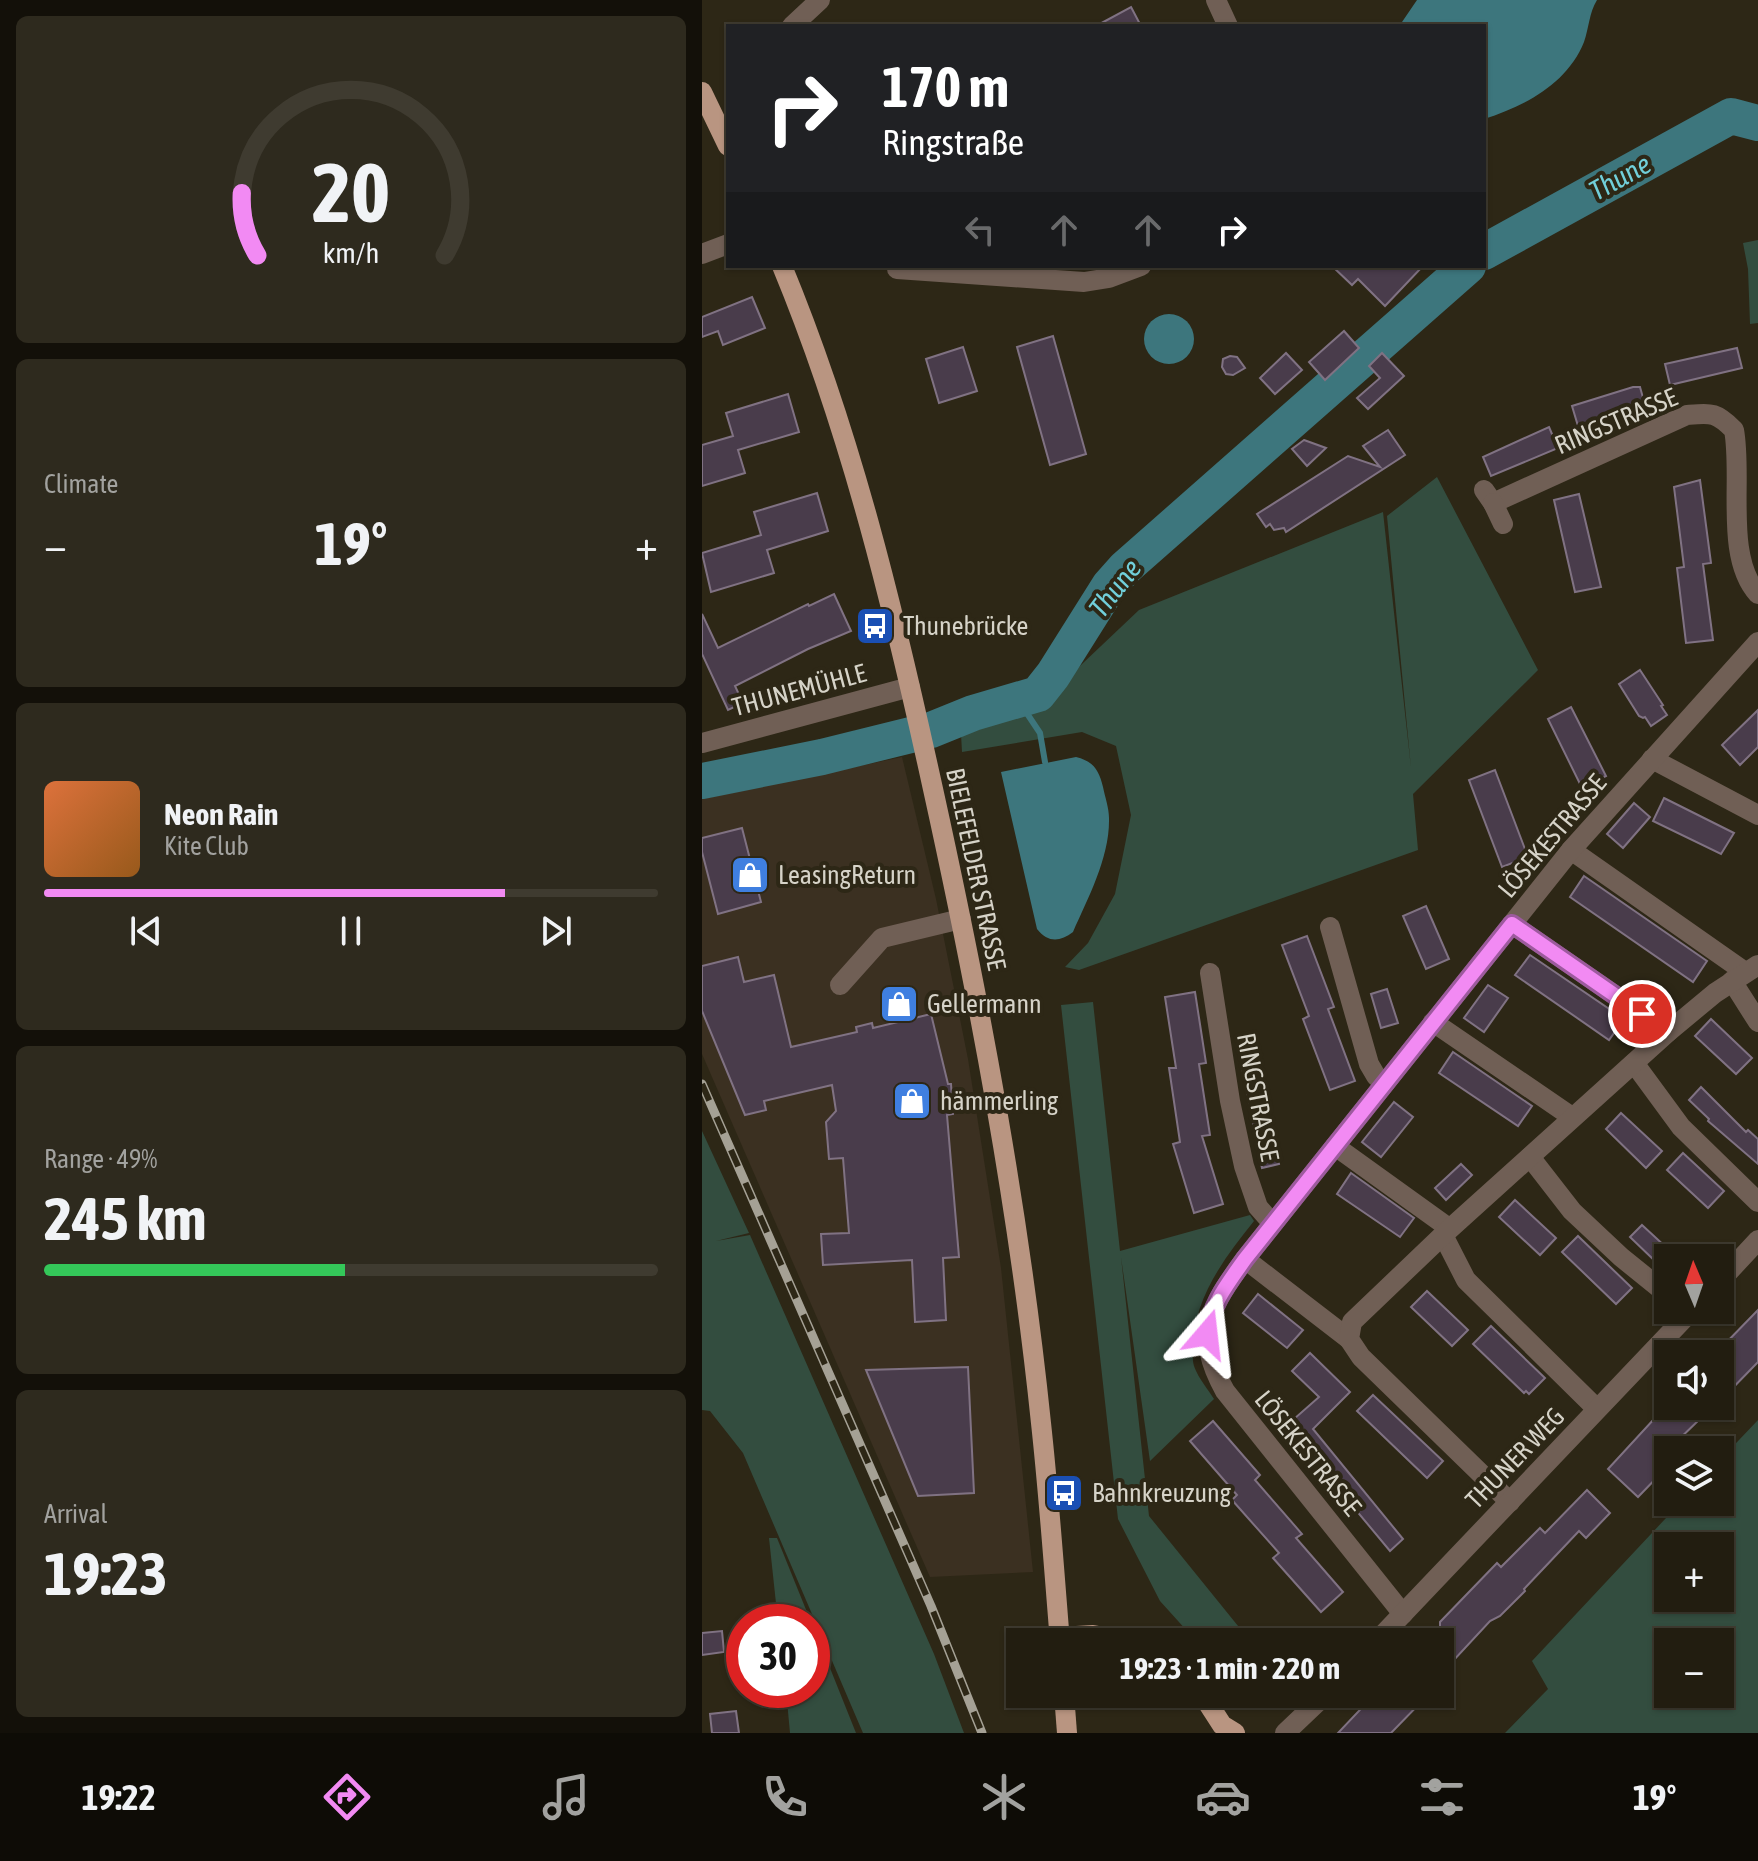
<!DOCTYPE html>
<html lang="en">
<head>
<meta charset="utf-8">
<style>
	:root { --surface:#221d10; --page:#2e2a1e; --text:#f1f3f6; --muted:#a2a29f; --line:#3f3b30; --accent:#f28af3 }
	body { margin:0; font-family:"Asap Condensed",sans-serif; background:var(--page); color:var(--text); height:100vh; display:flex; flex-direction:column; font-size:30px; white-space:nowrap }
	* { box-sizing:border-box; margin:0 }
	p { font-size:26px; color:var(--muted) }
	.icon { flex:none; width:44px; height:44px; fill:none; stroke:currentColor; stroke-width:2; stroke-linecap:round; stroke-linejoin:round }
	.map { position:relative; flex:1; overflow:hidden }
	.side { display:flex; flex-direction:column; gap:16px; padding:16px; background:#131009; width:702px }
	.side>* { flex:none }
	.hud { position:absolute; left:24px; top:24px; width:760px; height:244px; border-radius:0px; box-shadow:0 2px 6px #0004,0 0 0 2px var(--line); background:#202124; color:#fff; overflow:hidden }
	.needle { width:52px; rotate:358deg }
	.tools { position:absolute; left:952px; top:1244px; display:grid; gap:16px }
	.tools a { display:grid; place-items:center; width:80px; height:80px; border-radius:0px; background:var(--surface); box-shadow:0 2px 6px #0004,0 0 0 2px var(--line); font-size:40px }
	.speed { position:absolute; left:24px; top:1604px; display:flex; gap:16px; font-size:40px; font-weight:700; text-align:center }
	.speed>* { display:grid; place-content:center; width:104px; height:104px; border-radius:50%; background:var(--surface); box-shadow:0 2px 6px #0004,0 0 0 2px var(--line); line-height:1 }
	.speed .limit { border:12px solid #d22; background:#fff; color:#111 }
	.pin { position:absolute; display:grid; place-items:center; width:68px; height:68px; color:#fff; margin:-34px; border:4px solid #fff; border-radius:50%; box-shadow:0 2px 8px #0007 }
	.me { position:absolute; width:88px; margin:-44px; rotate:17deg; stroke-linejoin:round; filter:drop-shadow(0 0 6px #0008) }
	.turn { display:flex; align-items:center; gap:28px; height:168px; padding:0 24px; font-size:36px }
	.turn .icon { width:104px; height:104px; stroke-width:2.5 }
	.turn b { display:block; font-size:56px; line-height:68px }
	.lanes { display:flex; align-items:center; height:76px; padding:0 24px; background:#0003; justify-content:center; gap:40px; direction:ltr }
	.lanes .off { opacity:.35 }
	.big { font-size:60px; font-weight:700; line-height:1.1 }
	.side .card { flex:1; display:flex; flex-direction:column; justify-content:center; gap:12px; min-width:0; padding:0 28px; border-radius:12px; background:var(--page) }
	.side .dial { align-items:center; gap:0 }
	.dial svg { height:208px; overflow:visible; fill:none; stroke:var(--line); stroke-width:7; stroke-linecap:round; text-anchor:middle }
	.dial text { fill:var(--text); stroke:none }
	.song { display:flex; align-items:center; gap:24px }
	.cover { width:96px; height:96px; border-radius:12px; background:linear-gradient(135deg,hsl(20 70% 55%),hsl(30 70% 35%)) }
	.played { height:8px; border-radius:4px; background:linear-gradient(90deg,var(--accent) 75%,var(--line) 75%) }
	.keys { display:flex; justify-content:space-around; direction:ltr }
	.heat { display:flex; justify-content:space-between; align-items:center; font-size:44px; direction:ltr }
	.charge { height:12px; border-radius:6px; background:linear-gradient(90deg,#34c759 49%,var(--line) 0) }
	.trip { position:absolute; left:304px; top:1628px; width:448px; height:80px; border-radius:0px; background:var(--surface); box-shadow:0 2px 6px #0004,0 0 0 2px var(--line); font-weight:700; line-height:80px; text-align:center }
	.menu { display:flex; height:128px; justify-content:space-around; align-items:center; background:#0e0c06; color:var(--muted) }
	.menu .icon { width:56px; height:56px }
	.menu .active { color:var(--accent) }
	.menu b { font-size:36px; color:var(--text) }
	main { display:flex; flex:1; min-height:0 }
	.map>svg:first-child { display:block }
	.commercial { fill:#3b3021 }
	.green { fill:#334d3f; fill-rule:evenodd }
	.water { fill:#3d767d }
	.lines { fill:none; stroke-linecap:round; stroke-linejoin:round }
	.stream { stroke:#3d767d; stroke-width:6 }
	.river { stroke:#3d767d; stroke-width:36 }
	.building { fill:#493c4b; stroke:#807283; stroke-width:2 }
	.minor { stroke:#705f55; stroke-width:20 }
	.major { stroke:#b99581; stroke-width:20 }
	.rail-casing { stroke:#a5a195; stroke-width:9 }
	.rail { stroke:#2d2716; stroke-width:6; stroke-dasharray:18; stroke-linecap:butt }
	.route-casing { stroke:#9d5a9e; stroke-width:20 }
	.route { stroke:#f28af3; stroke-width:14 }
	.labels { text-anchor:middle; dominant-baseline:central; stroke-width:8; stroke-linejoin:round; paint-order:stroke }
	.street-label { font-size:26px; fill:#d6d3c8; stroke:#2d2716 }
	.poi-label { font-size:26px; fill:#d6d3c8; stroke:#2d2716; text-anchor:start }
	.water-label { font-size:28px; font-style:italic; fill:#71cfda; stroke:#2d2716 }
</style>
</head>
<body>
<main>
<section class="side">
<div class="card dial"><svg viewBox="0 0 100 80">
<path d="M14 69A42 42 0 1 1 86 69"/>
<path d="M14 69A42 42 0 0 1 8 45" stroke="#f28af3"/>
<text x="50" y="56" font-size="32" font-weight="700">20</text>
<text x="50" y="72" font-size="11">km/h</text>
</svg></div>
<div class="card"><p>Climate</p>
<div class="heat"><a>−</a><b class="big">19°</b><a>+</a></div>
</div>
<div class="card">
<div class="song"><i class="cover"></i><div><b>Neon Rain</b><p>Kite Club</p></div></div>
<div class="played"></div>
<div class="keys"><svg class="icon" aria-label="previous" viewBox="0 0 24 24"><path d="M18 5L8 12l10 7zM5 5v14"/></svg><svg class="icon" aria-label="pause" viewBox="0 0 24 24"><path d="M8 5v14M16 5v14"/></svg><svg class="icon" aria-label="next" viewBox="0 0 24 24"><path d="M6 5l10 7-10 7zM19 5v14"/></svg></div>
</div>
<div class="card"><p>Range · 49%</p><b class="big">245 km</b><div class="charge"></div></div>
<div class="card"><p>Arrival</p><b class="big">19:23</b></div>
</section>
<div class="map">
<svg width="1056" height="1733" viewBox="0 0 1056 1733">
	<rect width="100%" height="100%" fill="#2d2716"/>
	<path class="commercial" d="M200,757L234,899L266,1059L299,1268L331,1572L228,1577L0,1054V799Z"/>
	<g class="green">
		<path d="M1056,240V323L1048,324L1046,269L1041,243Z"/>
		<path d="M735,477L836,670L711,794L716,850L377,970L363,967L386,943L413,894L429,815L414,746L380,732L260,752L259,734L342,700L437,610L681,512L709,768L685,516Z"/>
		<path d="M391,1002L418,1251L548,1215L552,1221C519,1262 487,1305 491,1361C492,1373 506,1389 512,1399L448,1461L419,1257L447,1516L549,1642H495L458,1601L416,1519L359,1005Z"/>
		<path d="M0,1131L47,1233L14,1241L48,1235L232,1654L262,1733H161L41,1453L8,1411L0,1410Z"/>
		<path d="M1056,1420V1733H803L846,1689L830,1661L979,1502H1018V1460ZM1018,1546V1598H966V1546ZM966,1642H1018V1694H966Z"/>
		<path d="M67,1538H75L109,1622H76Z"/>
		<path d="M110,1623L154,1733H88L84,1690H110Z"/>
	</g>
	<g class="water">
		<path d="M715,0H895C887,13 887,28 882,42C865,84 823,106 782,119V26H694L700,22Z"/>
		<circle cx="467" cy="339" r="25"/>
		<path d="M374,757C391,761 397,770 401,787C403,797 407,808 407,818C408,857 386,898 371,932C358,942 346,943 335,929L299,772Z"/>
	</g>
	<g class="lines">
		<path class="stream" d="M316,700L338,733L343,762"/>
		<g class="river">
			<path d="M782,252L1029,116L1056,123"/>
			<path d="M0,781L120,757L229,730L271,713L336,694L351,675L407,586L423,568L766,266"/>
		</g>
	</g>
	<g class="building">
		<path d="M429,7L439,26H394Z"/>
		<path d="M630,266H721L683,306L656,279L650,285Z"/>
		<path d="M50,297L63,328L21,345L16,331L0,337V317Z"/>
		<path d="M642,331L657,348L623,380L607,362Z"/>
		<path d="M351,336L384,454L348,465L315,347Z"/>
		<path d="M261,347L275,391L237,403L224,359Z"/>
		<path d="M1035,348L1040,368L968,385L963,364Z"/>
		<path d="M584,353L600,370L573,394L558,378Z"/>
		<path d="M680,353L702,376L666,409L655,398L678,378L667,366Z"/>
		<path d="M528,356L535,357L543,368L531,375L524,374L520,367L521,359Z"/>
		<path d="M931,387H938L943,405L876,426L870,406Z"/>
		<path d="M86,394L97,432L36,450L43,473L0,486V445L31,436L24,413Z"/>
		<path d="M847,427L856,448L789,476L781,457Z"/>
		<path d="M686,430L703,455L584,532L582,528L572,530L568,524L564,527L555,514L646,456L678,467L661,446Z"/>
		<path d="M602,440L624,448L605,466L590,449Z"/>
		<path d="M998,480L1009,563L1001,564L1011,640L984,643L975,568L982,567L972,487Z"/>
		<path d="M115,493L126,531L65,550L72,573L9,592L0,553L59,535L52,512Z"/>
		<path d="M877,494L899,587L873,592L852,500Z"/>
		<path d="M132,594L149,631L106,649L33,686L41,703L26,710L0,654V614L16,648L106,604L107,606Z"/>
		<path d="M938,670L961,705L959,706L965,715L949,726L943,717L941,718L937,716L917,684Z"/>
		<path d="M869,707L904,776L880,788L846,719Z"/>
		<path d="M1056,710V747L1038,765L1020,745Z"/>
		<path d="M793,770L826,857L800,867L767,780Z"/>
		<path d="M962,798L1032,833L1019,854L951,821Z"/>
		<path d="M932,803L948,817L921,848L905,834Z"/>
		<path d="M40,828L59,902L16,914L0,852V838Z"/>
		<path d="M882,876L1005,961L991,982L868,897Z"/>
		<path d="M724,906L747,959L724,969L701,916Z"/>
		<path d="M605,936L632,1007L626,1009L653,1081L628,1090L601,1019L607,1016L580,945Z"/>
		<path d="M828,955L922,1019L907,1040L813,975Z"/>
		<path d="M36,957L42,982L72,975L89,1047L155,1032L154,1027L170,1023L171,1028L229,1014L246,1084H249L251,1114L245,1115L257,1257L241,1258L244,1320L213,1322L210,1260L121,1265L119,1234L147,1233L141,1158L127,1159L124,1122L134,1111L130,1085L62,1101L64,1110L43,1115L0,1011V966Z"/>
		<path d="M786,985L806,998L782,1032L762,1018Z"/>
		<path d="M685,989L696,1023L679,1028L669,994Z"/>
		<path d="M493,992L504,1063L497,1064L508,1135L500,1136L521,1204L492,1213L471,1144L478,1142L467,1068H474L463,997Z"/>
		<path d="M1009,1019L1050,1058L1034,1074L993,1036Z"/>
		<path d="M751,1052L830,1106L816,1126L737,1073Z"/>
		<path d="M557,1064L577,1164L560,1168L540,1067Z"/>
		<path d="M999,1087L1044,1132L1046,1130L1056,1139V1164L1006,1121L1007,1119L987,1100Z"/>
		<path d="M692,1102L711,1117L679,1157L660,1142Z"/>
		<path d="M919,1113L960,1151L944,1168L904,1129Z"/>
		<path d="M981,1153L1022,1191L1006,1208L965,1170Z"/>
		<path d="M759,1164L770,1175L744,1200L733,1188Z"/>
		<path d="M649,1173L712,1218L698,1237L635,1194Z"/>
		<path d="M813,1200L854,1238L838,1255L797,1217Z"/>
		<path d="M940,1225L966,1249L954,1262L928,1237Z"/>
		<path d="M876,1236L930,1288L914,1304L860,1252Z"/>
		<path d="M725,1291L766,1330L750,1346L709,1307Z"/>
		<path d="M556,1294L601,1330L585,1348L541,1313Z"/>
		<path d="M1056,1310V1362L1018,1401V1349Z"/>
		<path d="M789,1326L843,1378L827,1394L824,1391L822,1393L771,1344Z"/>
		<path d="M608,1353L648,1392L611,1429L701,1539L688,1551L584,1426L617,1397L590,1371Z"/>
		<path d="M266,1367L272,1493L216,1496L164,1370Z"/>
		<path d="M671,1395L741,1461L725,1478L655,1411Z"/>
		<path d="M964,1406H990L1001,1416L966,1450L958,1461L965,1467L936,1497L906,1469Z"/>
		<path d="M511,1421L558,1475L553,1480L600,1534L594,1538L641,1592L619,1612L571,1558L577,1553L530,1500L535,1495L488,1441Z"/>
		<path d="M885,1490L908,1513L884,1538L877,1531L822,1589L823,1591L798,1616L788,1621L738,1675V1622L795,1563L799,1567L838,1528L843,1533Z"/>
		<path d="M20,1631L22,1652L0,1655V1633Z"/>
		<path d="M673,1694H727L689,1733H636Z"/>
		<path d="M34,1711L37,1733H10L8,1714Z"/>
	</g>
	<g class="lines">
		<g class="minor">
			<path d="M514,0L526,26"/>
			<path d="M90,26L118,0"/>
			<path d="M0,254L26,244"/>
			<path d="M195,266V269L382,282L407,278L439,266"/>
			<path d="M782,490L791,503L985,415C1010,413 1014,412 1032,430C1041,478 1022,557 1056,594"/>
			<path d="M791,503L801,524"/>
			<path d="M0,743L208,687"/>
			<path d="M950,759L1056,815"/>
			<path d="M869,850L1043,972"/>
			<path d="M810,924L966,1032"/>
			<path d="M628,927L667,1064L674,1076L683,1083"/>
			<path d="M508,973L528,1101L542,1166L556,1207L570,1223"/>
			<path d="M1030,981L1056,1022"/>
			<path d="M138,985L180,938L259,919"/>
			<path d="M731,1022L870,1117"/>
			<path d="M932,1063L979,1127L1056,1202"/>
			<path d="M633,1146L747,1228"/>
			<path d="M828,1157L870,1211L919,1257L966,1295"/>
			<path d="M741,1235L764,1280L895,1409"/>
			<path d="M543,1259L647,1339"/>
			<path d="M1018,1281L1056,1240"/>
			<path d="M808,1502L659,1357L647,1339L650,1322L741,1235L966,1032L1013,993L1056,965"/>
			<path d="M701,1614L523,1391C491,1334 508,1307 543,1259L869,850L1056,642"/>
			<path d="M674,1642L990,1310"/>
			<path d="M583,1733L624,1694"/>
		</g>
		<g class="major">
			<path d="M0,92L26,146"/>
			<path d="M80,266C150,435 192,611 231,789C277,998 317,1210 339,1423C347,1496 352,1569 358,1642"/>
			<path d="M358,1637L391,1635L430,1642"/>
			<path d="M362,1694L365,1733"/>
			<path d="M500,1694L520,1725L533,1733"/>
		</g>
		<defs>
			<path id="rail" d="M0,1084L229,1606L280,1733"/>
		</defs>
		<use href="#rail" class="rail-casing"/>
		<use href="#rail" class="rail"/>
	</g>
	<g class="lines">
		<defs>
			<path id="route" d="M505,1334C509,1304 526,1283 543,1259L810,924L940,1014"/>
		</defs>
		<use href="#route" class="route-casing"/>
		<use href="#route" class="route"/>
	</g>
	<defs>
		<symbol id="bus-square" viewBox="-11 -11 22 22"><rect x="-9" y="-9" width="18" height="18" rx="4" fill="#1a4fb4" stroke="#2d2716"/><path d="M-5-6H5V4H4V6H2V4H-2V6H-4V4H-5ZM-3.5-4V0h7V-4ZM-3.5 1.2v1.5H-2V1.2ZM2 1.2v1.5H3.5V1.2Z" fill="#fff"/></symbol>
		<symbol id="shop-square" viewBox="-11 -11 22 22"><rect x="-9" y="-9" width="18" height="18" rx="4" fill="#3f7fe0" stroke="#2d2716"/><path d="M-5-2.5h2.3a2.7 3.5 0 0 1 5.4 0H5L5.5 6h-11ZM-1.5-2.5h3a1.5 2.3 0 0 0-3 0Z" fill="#fff"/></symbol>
	</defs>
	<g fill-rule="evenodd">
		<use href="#bus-square" x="151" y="604" width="44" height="44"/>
		<use href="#shop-square" x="26" y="853" width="44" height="44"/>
		<use href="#shop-square" x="175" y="982" width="44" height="44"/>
		<use href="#shop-square" x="188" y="1079" width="44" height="44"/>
		<use href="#bus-square" x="340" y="1471" width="44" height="44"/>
	</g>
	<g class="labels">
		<g class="street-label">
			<text transform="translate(914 421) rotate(-23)">RINGSTRASSE</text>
			<text transform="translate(97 690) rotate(-15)">THUNEMÜHLE</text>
			<text transform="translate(850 836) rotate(-50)">LÖSEKESTRASSE</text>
			<text transform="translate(274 869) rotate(78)">BIELEFELDER STRASSE</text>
			<text transform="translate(556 1097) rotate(79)">RINGSTRASSE</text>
			<text transform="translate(606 1453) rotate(51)">LÖSEKESTRASSE</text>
			<text transform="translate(813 1458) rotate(-46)">THUNER WEG</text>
		</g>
		<g class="poi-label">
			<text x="201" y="626">Thunebrücke</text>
			<text x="76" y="875">LeasingReturn</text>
			<text x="225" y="1004">Gellermann</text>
			<text x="238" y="1101">hämmerling</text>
			<text x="390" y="1493">Bahnkreuzung</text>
		</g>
		<g class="water-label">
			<text transform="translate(918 177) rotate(-29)">Thune</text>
			<text transform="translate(413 588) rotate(-52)">Thune</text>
		</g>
	</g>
</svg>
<div class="tools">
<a><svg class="needle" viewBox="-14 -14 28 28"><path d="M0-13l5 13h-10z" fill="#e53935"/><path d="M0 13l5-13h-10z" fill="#a2a29f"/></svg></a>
<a><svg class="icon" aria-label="sound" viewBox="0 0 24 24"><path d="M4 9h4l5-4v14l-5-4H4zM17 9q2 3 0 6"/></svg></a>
<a><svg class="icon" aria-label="layers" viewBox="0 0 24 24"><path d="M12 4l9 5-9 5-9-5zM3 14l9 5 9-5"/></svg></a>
<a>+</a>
<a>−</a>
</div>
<div class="speed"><div class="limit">30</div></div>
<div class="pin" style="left:940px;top:1014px;background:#d93025"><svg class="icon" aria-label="arrive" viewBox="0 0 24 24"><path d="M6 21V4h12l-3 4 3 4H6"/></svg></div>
<svg class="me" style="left:505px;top:1334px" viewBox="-20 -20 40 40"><path d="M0-17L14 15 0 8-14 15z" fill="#f28af3" stroke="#fff" stroke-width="4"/></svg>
<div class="trip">19:23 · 1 min · 220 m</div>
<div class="hud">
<div class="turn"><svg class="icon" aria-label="right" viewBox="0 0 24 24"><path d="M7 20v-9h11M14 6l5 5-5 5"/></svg><div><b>170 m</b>Ringstraße</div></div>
<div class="lanes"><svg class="icon off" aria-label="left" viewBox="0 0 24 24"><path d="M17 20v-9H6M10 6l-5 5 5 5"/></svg><svg class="icon off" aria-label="ahead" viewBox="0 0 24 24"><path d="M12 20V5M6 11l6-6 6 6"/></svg><svg class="icon off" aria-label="ahead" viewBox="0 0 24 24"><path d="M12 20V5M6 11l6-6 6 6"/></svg><svg class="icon" aria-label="right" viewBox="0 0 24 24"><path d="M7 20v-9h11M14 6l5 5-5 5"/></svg></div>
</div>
</div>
</main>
<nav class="menu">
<b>19:22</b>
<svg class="icon active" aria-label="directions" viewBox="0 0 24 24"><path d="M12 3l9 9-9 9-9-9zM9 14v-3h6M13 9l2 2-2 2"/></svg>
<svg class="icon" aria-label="music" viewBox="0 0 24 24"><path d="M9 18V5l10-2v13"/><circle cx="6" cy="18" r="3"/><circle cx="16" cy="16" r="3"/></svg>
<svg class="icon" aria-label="phone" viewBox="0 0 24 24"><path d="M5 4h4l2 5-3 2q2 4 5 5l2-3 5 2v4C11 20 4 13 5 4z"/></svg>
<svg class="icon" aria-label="climate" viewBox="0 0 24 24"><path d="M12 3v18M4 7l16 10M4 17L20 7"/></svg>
<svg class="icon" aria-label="car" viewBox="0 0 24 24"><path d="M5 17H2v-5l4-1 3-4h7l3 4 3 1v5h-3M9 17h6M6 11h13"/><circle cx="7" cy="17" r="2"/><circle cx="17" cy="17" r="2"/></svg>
<svg class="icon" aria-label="filters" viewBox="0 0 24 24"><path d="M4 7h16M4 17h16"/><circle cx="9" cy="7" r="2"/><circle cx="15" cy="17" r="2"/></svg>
<b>19°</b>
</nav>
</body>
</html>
